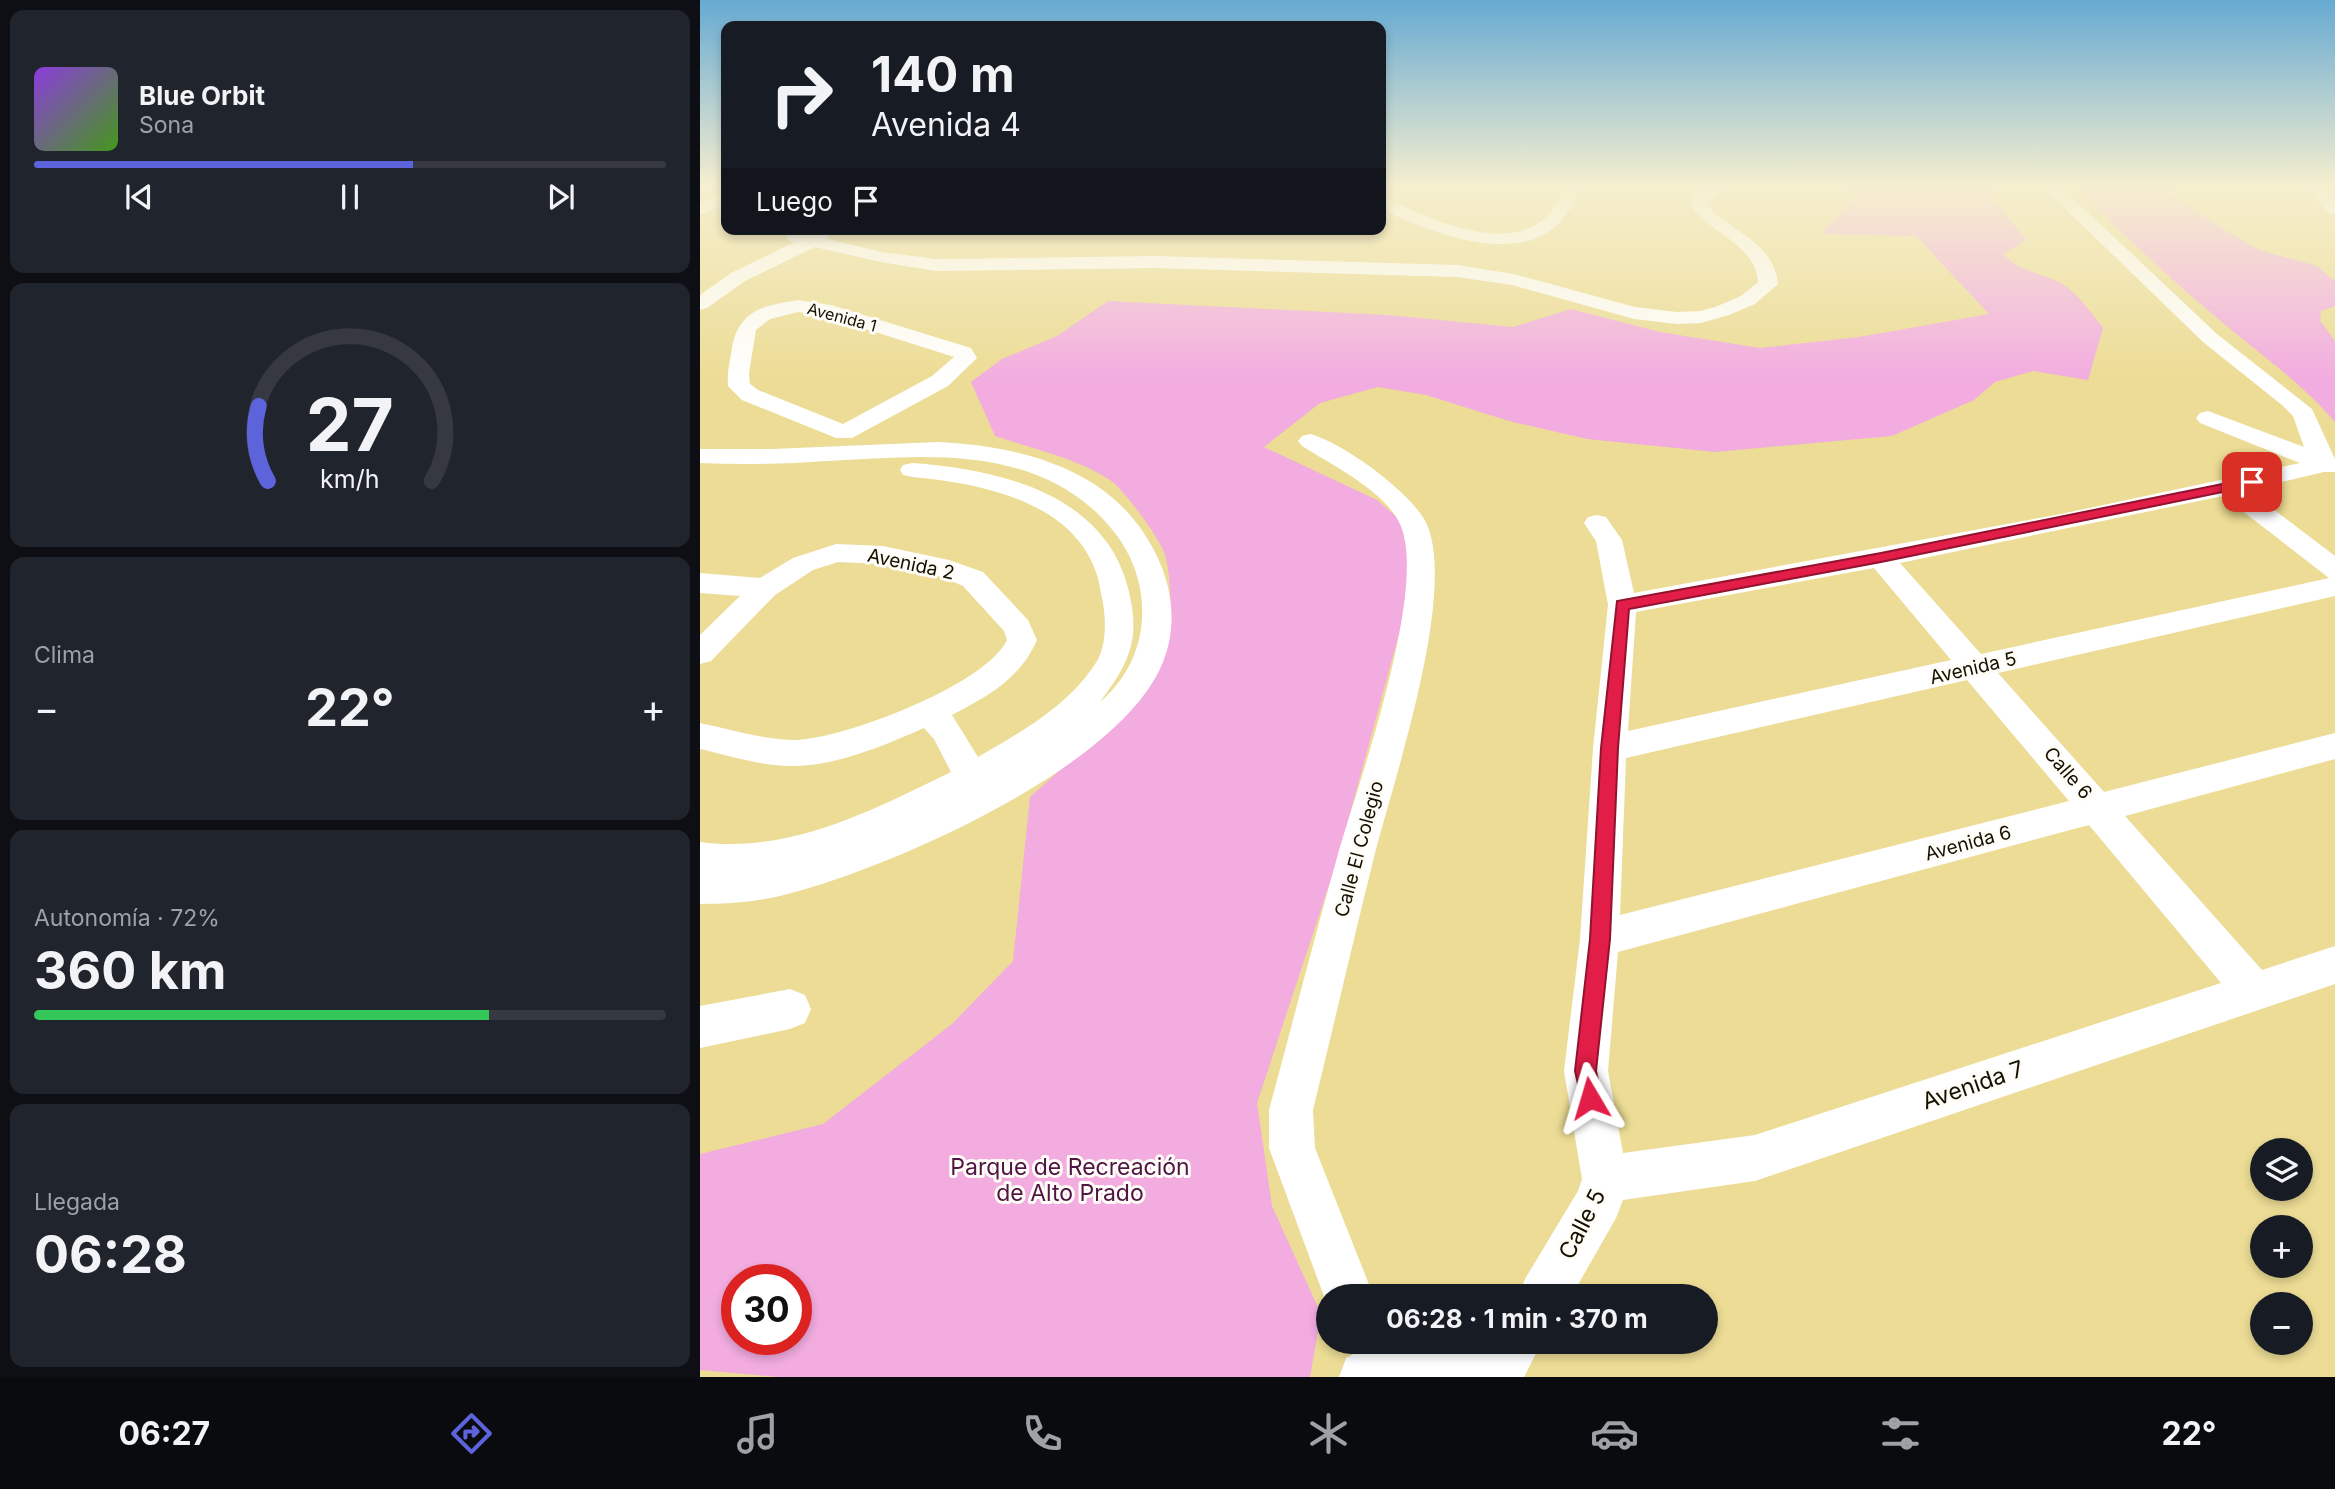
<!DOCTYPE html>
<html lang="es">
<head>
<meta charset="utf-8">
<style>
	:root { --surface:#171b24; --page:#20242c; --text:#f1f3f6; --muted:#9ea1a6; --line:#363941; --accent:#5d63db }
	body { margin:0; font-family:Inter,sans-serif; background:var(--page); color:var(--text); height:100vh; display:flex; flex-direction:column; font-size:26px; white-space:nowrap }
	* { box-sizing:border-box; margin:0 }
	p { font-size:23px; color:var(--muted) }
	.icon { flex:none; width:38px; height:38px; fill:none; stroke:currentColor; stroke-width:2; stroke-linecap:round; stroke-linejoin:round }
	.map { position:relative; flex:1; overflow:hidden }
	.details { display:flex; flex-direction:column; gap:10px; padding:10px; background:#0d0f14; width:700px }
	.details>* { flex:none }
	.banner { position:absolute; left:21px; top:21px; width:665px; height:214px; border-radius:14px; box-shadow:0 4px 10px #0003; background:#171b24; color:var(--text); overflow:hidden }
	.buttons { position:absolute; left:1550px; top:1138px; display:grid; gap:14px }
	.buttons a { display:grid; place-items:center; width:63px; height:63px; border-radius:50%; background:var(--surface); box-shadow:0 4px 10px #0003; font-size:35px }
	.speed { position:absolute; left:21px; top:1264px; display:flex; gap:14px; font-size:35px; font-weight:700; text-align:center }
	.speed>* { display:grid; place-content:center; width:91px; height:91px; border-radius:50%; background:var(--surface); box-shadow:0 4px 10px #0003; line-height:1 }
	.speed .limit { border:10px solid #d22; background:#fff; color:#111 }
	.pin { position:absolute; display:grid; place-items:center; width:60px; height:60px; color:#fff; margin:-30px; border-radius:14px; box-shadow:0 4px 10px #0006 }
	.me { position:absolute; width:77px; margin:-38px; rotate:353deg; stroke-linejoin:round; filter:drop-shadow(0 0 5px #0008) }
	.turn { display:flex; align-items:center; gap:24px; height:147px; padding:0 35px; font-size:32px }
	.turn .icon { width:91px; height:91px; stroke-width:2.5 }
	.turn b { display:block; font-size:49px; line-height:60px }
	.then { display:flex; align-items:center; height:66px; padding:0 35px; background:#0003; gap:14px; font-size:26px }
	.big { font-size:52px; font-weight:700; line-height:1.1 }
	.details .tile { flex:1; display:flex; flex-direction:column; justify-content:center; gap:10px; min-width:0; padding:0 24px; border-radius:14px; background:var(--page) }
	.details .dial { align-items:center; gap:0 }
	.dial svg { height:182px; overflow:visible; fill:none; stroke:var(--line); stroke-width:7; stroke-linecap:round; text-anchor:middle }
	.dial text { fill:var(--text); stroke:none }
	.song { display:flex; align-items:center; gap:21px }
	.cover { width:84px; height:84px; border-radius:10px; background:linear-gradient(135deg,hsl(270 70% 55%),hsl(100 70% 35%)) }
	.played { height:7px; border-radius:4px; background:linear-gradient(90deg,var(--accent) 60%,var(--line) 60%) }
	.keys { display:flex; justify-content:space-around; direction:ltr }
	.heat { display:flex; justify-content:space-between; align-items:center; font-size:38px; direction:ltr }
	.charge { height:10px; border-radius:5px; background:linear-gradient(90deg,#34c759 72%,var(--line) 0) }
	.trip { position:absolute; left:616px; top:1284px; width:402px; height:70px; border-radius:35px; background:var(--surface); box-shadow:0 4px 10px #0003; font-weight:700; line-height:70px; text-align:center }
	.tabs { display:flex; height:112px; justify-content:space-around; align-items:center; background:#090b0e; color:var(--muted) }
	.tabs .icon { width:49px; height:49px }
	.tabs .current { color:var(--accent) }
	.tabs b { font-size:32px; color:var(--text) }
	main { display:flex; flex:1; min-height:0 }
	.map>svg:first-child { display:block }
	.green { fill:#f2ace0; fill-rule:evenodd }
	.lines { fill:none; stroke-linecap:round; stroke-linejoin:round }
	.minor { fill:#fff; fill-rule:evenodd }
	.route { fill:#e11d48; stroke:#92132f; stroke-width:2 }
	.labels { text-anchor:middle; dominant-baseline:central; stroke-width:6; stroke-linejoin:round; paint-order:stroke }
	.far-street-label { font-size:16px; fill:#161000; stroke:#fefcf6 }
	.street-label { font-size:19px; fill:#161000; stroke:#fefcf6 }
	.near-street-label { font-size:23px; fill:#161000; stroke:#fefcf6 }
	.near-park-label { font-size:23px; fill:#501544; stroke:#fefcf6 }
</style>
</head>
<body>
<main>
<section class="details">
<div class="tile">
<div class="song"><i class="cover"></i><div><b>Blue Orbit</b><p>Sona</p></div></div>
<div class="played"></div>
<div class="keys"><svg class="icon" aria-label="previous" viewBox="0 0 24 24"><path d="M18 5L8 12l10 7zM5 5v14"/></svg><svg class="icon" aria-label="pause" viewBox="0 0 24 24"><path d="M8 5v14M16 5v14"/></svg><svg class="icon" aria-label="next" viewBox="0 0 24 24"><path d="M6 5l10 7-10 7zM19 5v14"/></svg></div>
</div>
<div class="tile dial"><svg viewBox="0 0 100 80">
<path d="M14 69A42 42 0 1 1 86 69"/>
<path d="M14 69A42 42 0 0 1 10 36" stroke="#5d63db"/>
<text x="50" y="56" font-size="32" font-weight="700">27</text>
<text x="50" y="72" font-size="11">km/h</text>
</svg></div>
<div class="tile"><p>Clima</p>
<div class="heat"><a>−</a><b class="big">22°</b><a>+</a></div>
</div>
<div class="tile"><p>Autonomía · 72%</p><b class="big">360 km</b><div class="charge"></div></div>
<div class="tile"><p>Llegada</p><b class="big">06:28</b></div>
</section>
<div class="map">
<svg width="1635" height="1377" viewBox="0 0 1635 1377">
	<rect width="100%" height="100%" fill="#ecdc95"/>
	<g class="green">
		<path d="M1146,187H1289L1290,195L1326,240L1303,254C1319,272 1341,272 1361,283C1378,293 1391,313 1403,328L1388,380L1333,371L1295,382L1274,400L1192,436L1015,452L887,439L809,421L726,395L678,387L620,403L564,447L677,500L698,518L709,546L705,612L637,861L557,1103L572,1206L621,1314L610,1377H79L0,1370V1154L123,1124L252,1024L313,961L330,797C377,754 425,716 459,662C473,640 473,577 464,552C459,538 423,488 410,480C377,458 333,449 295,436L271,382L302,359L357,336L408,301L688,315L813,327L871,309L960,332L1060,348L1159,337L1289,314L1216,236L1121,234L1153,199ZM37,1279H96V1339H37Z"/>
		<path d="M1377,187H1463L1513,223L1559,250L1617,266L1635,281V306L1621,311L1620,321L1635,341V422C1601,382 1562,356 1523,323C1472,280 1422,235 1377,187Z"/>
	</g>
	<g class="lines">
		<g class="minor">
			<path d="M865,187H881C875,200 869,214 858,224C814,267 728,231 681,209V198C696,202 711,210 726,216C762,230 816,248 848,215C855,207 860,197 865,187Z"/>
			<path d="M1007,187H1026L1007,205C1032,233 1074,242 1078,284L1055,304L1029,315L1001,323L977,324L934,319L812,285L757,277L455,268L236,271L181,262L115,247L45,281L7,308L0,310V295L31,273L95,242L89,241L86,237L89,233C97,231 103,236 111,235C118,234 120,231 127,233L128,239L181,252L236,259L455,256L757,265L814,274L935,307L977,312L1000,311L1015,307L1041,296L1058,282C1056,245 1011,234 991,206L993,197Z"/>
			<path d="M1343,187H1361L1517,334L1612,409L1635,459V472H1624L1548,490L1635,556V596L1298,673L1404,792L1635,733V759L1425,816L1562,970L1635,946V984L1055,1181L923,1200L916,1218L871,1297H818L825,1279L878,1191L882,1179L864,1071L880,939L893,748L908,605L896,541L884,523L888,517L897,515L906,517L922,540L934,593L1361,514L1600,463L1500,423L1496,418L1500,413L1508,411L1604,447L1593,416L1582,405L1503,342ZM1523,496L1629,578L1281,654L1200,563ZM1174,568L1251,660L928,731L936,612ZM1267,680L1369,801L920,915L926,758ZM1389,825L1521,983L1055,1135L923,1153L908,1071L918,952Z"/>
			<path d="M1605,187H1622L1635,200V214L1629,213Z"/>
			<path d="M26,192V203L0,215V203Z"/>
			<path d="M98,300L131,305L271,348L277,358L248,386L152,438H136L42,400L28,386C27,372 30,361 32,347C40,309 63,306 98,300ZM98,312L122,315L254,357L232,376L143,424L58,390L50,384L49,373L56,330L70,319Z"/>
			<path d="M610,434C642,442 716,495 728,527C755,598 695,777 675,853C654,938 634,1024 613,1110L615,1148L674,1297H628V1307L569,1148V1110C592,1025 614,939 638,854C658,784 729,588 700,524C685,491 632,465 602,446L598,441L602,436Z"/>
			<path d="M237,442C311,445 399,465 443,532C469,570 481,617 463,662C422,767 189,869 84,895C57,902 28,904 0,904V842C90,854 173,810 251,772L234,739L224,728C185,745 139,765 96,766C64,767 31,756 0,749V723C31,729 63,740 95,740C143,739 286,685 307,640L304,631L263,586L242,577L183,564L138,562L113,570L75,595L11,661L0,664V635L40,596L0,593V573L60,578L93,558L136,544L183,546L249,560L283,572L328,620L337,640C320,679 288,696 252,715L278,757C320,733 371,704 397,661C407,644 406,617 402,598C400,590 399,580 396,572C371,500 278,483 212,477L203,475L200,470L203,465L212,463C297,469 404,493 428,588C441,639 430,662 400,702C434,673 448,632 440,588C434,557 418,533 396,512C322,444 219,456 127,461C85,464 42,465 0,463V449H72Z"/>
			<path d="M90,989L105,995L111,1009L105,1023L90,1029L0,1048V1006Z"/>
			<path d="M676,1342H774L784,1347L786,1342H842L824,1377H639L646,1358Z"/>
		</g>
	</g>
	<linearGradient id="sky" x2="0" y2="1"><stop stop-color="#66aad2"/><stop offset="0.49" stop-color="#f6efcf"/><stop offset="1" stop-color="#f6efcf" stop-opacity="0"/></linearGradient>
	<rect width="1635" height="380" fill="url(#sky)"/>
	<path class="route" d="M1552,478L1557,479V485L1181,562L929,609L918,748L910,939L896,1071L902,1098L898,1106L890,1109L883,1106L875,1071L890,939L901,748L917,601L1181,553Z"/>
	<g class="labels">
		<g class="far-street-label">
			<text transform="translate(142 317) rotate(15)">Avenida 1</text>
		</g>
		<g class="street-label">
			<text transform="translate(211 564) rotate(12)">Avenida 2</text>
			<text transform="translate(1273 668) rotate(-13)">Avenida 5</text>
			<text transform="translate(1368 773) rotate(49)">Calle 6</text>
			<text transform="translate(1268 843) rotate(-15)">Avenida 6</text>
			<text transform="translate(659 849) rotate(-75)">Calle El Colegio</text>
		</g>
		<g class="near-street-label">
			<text transform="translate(1273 1085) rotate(-19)">Avenida 7</text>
			<text transform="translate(882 1224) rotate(-63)">Calle 5</text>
		</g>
		<g class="near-park-label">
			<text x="370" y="1167">Parque de Recreación<tspan x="370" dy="26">de Alto Prado</tspan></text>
		</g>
	</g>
</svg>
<div class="buttons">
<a><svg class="icon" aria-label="layers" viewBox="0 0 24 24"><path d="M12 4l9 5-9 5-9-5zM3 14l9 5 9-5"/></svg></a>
<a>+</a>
<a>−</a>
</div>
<div class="speed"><div class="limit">30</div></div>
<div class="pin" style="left:1552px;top:482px;background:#d93025"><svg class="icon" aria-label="arrive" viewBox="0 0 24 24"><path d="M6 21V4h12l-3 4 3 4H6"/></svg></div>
<svg class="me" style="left:890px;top:1098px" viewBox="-20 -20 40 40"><path d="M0-17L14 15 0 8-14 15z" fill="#e11d48" stroke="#fff" stroke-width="4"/></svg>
<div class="trip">06:28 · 1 min · 370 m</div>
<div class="banner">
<div class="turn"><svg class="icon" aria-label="right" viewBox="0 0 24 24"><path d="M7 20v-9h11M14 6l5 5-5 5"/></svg><div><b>140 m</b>Avenida 4</div></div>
<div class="then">Luego<svg class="icon" aria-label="arrive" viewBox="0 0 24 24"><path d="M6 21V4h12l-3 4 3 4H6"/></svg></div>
</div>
</div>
</main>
<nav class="tabs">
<b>06:27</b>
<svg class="icon current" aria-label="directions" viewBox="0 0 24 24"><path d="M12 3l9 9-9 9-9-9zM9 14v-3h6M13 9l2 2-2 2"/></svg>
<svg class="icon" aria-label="music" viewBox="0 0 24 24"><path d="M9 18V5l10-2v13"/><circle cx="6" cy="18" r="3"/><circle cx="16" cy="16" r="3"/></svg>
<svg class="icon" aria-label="phone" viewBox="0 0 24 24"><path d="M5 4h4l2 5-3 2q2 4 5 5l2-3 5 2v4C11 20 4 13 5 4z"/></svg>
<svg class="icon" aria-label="climate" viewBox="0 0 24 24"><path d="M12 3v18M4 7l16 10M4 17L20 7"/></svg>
<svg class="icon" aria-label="car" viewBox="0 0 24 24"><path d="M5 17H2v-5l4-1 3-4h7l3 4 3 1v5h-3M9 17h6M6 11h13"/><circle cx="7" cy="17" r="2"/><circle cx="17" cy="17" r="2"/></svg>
<svg class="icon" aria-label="filters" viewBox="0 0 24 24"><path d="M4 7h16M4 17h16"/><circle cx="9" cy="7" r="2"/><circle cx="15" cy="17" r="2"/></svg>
<b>22°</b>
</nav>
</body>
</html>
